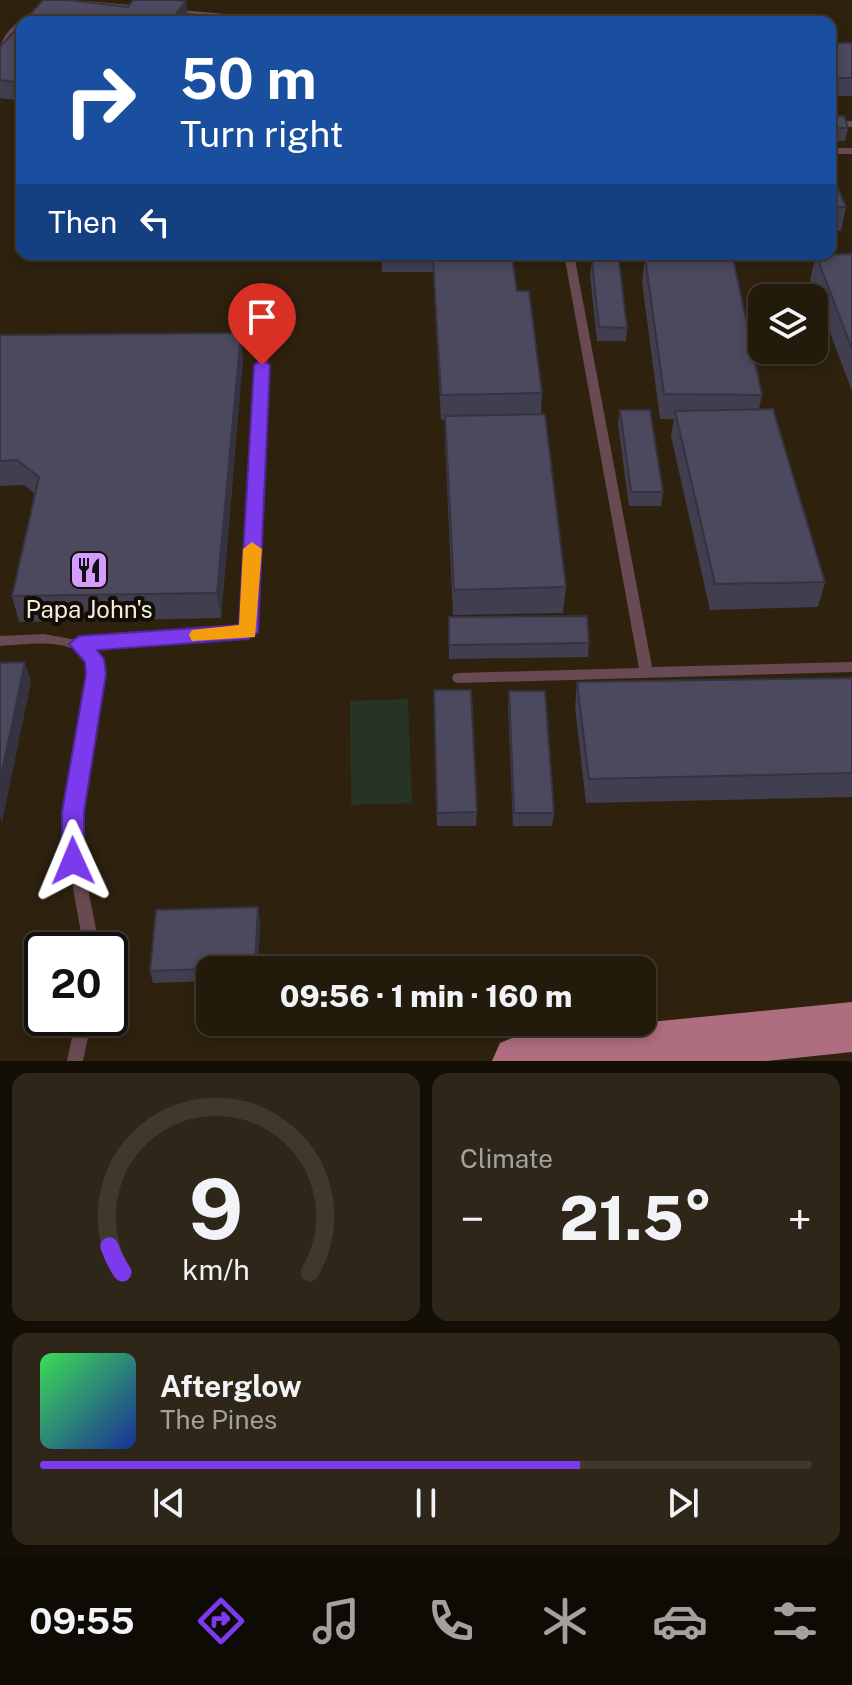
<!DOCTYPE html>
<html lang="en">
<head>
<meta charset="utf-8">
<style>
	:root { --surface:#221a0b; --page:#2e2719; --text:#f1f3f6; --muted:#a2a19d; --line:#3f382c; --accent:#7c3aed }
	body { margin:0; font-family:"Public Sans",sans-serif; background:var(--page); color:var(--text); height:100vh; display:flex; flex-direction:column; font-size:30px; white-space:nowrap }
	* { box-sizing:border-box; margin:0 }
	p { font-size:26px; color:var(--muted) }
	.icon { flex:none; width:44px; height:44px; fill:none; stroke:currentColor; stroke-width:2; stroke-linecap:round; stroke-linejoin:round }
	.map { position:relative; height:1061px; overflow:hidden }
	.drawer { display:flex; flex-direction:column; gap:12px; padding:12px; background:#130e06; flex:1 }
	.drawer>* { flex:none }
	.hud { position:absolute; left:16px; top:16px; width:820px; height:244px; border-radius:16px; box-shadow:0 4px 12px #0003,0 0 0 2px var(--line); background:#1a4fa0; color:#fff; overflow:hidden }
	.fabs { position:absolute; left:748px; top:284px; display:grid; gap:16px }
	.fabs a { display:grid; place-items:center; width:80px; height:80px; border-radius:16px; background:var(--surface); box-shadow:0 4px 12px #0003,0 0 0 2px var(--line); font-size:40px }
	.speed { position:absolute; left:24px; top:932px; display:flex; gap:16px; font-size:40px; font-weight:700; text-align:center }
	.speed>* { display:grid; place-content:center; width:104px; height:104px; border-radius:50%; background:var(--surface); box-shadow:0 4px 12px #0003,0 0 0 2px var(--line); line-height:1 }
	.speed .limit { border:4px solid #111; border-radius:12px; background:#fff; color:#111 }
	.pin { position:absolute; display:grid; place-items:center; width:68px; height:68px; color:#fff; margin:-82px -34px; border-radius:50% 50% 50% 0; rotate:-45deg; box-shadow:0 0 8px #0007 }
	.pin .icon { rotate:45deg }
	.me { position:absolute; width:88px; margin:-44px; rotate:359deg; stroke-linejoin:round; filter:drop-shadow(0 0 6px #0008) }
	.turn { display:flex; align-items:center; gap:28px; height:168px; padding:0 32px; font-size:36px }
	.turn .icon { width:104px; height:104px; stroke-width:2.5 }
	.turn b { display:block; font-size:56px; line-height:68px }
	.then { display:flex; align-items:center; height:76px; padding:0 32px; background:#0003; gap:16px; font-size:30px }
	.big { font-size:60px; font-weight:800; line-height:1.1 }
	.drawer .widget { flex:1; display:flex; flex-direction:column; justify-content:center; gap:12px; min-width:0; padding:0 28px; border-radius:16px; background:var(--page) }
	.drawer .dial { align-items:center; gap:0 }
	.dial svg { height:208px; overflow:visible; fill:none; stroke:var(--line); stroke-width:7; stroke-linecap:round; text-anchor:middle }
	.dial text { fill:var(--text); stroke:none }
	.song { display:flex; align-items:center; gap:24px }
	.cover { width:96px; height:96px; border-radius:12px; background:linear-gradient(135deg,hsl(130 70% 55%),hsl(230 70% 35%)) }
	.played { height:8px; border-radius:4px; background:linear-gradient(90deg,var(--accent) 70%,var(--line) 70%) }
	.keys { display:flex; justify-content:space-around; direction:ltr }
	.heat { display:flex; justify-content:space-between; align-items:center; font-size:44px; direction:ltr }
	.drawer .tiles { flex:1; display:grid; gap:12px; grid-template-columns:1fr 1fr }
	.widget:last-child { grid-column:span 2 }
	.trip { position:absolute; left:196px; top:956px; width:460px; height:80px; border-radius:16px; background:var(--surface); box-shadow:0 4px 12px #0003,0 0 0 2px var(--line); font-weight:800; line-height:80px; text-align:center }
	.dock { display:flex; height:128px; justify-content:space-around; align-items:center; background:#0e0a04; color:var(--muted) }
	.dock .icon { width:56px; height:56px }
	.dock .active { color:var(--accent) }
	.dock b { font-size:36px; color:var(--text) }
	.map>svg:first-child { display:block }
	.green { fill:#273425 }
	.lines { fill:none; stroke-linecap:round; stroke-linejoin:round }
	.service { fill:#6a4a52; fill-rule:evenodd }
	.primary { fill:#af6e7f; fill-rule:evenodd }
	.wall { fill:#413e50 }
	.shaded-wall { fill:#353241 }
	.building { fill:#4c485d; stroke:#353241; stroke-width:2 }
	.route { fill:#7c3aed; stroke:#51269a; stroke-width:2 }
	.slow { fill:#f59e0b }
	.labels { text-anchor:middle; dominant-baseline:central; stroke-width:8; stroke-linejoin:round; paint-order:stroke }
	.poi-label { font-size:24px; fill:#f4ece0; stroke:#120d05 }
</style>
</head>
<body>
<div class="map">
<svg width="852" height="1061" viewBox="0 0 852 1061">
	<rect width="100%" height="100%" fill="#2e220f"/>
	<path class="green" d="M408,699L412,803L351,805L350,701Z"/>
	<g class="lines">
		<g class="service">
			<path d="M86,1L142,6L146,8L142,10L89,5L85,3Z"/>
			<path d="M40,8L47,10L29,19L26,22H22V27L3,52H0C0,33 24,15 40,8Z"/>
			<path d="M170,9L281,19L285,21L266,22L173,13H170Z"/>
			<rect x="830" y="121" width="22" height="6"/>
			<rect x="830" y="148" width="22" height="6"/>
			<path d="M564,254H574L652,667L852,662V672L459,683L454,682L452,678L454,674L459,673L639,668Z"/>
			<path d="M264,332L269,335L254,632L253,635L90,648L99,659L103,674L78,837L100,950H84L64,837L89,674C88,670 88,665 86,661C74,636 23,645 0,646V636L44,634L77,640L242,628L259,335Z"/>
			<path d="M41,947L48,950H42V961L36,959L33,954L36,949Z"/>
			<path d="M76,1018H92L83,1061H67Z"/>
		</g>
		<path class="primary" d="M852,1002V1052L767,1061H492L500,1043L519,1035Z"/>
	</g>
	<g class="wall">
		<path d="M22,23V101L0,98V47Z"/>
		<rect x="830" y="43" width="22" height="53"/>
		<path d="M830,116L848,128L845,141H830Z"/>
		<path d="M830,169L846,207L841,231H830Z"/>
		<path d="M382,254L488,259L517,291L542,393L541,414L566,587L563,613L453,615L445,441V420H441L433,272H382Z"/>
		<path d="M852,254V391L810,280L816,255Z"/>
		<path d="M645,257L762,395L759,409L825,582L818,607L710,610L671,436L674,419H660L642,282Z"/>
		<path d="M592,261L627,328L626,341H597L590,275Z"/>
		<path d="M0,335L243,358L221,618L19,622L12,596L35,494L24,485L0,486Z"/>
		<path d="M620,410L663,492L661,506H629L618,424Z"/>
		<path d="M449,617L589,643L588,657L449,659Z"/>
		<path d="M852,678V797L586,803L575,707L577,682Z"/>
		<path d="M434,690L477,812L476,826H437Z"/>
		<path d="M509,691L554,813L552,826H513L508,705Z"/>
		<path d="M260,920L258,970H210V981L153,983L150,971Z"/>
	</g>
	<g class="shaded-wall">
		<path d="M186,1L188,19L177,13Z"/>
		<path d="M241,333L243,358L221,618L217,593Z"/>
		<path d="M25,662L31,682L2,823L0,817V782Z"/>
		<path d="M258,907L260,920L258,970H256Z"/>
	</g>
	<g class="building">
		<path d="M43,0H68L128,7L133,0H177L186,1L177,13L197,15L192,22H23Z"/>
		<path d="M22,23V83L0,80V47Z"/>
		<rect x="830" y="43" width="22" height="35"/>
		<path d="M830,116H844L848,128H830Z"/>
		<path d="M830,169L846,207H830Z"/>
		<rect x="382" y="254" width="106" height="4"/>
		<path d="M852,254V349L816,255Z"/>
		<path d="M645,257L733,258L762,395L664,394Z"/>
		<path d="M512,258L517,291H529L542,393L441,395L433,260Z"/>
		<path d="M592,261H619L627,328L599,327Z"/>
		<path d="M241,333L217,593L12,596L39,477L17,460L0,461V335Z"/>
		<path d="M773,409L825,582L715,584L675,411Z"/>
		<path d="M620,410H650L663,492H631Z"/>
		<path d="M545,414L566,587L454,590L445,416Z"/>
		<path d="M587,616L589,643L449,645V617Z"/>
		<path d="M25,662L0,782V663Z"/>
		<path d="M852,678V773L589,779L577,682Z"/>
		<path d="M434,690H471L477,812L437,813Z"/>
		<path d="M509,691H545L554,813H514Z"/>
		<path d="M258,907L255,967L150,971L156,910Z"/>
	</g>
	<path class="route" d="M262,360L270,365L258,632L248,639L97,650L104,659L106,674L84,812V861L81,868L73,871L65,868L62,861V812L86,674L85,662L69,644L79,636L239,625L254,365Z"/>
	<path class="slow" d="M252,542L262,549L255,637L192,641L189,635L192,630L239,625L243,549Z"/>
	<defs>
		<symbol id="restaurant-square" viewBox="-11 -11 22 22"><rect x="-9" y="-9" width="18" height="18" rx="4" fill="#d49cfc" stroke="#120d05"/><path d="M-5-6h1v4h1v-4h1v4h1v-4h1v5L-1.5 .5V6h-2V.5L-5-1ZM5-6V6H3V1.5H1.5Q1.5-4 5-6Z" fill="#111"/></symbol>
	</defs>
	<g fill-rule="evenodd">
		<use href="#restaurant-square" x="67" y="548" width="44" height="44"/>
	</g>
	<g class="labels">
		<g class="poi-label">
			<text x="89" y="609">Papa John's</text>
		</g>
	</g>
</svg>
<div class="fabs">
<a><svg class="icon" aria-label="layers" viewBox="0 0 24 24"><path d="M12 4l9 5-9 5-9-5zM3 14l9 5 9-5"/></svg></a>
</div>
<div class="speed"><div class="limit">20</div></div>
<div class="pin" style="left:262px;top:365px;background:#d93025"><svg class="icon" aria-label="arrive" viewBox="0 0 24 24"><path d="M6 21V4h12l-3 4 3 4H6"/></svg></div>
<svg class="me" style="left:73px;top:861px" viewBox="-20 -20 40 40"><path d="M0-17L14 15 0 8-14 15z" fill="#7c3aed" stroke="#fff" stroke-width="4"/></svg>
<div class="trip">09:56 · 1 min · 160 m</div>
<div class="hud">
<div class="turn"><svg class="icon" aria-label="right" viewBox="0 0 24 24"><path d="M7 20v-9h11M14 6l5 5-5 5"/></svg><div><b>50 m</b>Turn right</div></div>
<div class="then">Then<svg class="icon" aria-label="left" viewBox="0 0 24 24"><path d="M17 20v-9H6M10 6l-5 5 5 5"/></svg></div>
</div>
</div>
<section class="drawer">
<div class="tiles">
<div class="widget dial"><svg viewBox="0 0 100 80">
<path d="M14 69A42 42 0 1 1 86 69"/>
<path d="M14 69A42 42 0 0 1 9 59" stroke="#7c3aed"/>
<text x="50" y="56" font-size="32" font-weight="700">9</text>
<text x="50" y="72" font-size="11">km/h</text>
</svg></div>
<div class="widget"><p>Climate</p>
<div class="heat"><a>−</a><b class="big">21.5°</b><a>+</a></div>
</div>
<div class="widget">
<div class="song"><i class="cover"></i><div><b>Afterglow</b><p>The Pines</p></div></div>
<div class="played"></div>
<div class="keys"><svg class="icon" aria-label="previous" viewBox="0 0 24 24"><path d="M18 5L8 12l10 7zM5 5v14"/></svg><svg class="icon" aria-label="pause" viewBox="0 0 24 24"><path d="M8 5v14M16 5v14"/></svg><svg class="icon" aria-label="next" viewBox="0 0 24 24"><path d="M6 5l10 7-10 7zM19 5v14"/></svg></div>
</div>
</div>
</section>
<nav class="dock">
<b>09:55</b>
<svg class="icon active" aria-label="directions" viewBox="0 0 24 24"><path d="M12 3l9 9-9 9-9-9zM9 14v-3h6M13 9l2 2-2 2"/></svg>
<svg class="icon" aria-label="music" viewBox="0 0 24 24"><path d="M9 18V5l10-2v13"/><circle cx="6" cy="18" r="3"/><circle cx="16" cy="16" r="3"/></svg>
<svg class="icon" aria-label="phone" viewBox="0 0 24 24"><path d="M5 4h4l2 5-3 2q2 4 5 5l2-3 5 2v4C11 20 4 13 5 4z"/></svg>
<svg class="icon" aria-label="climate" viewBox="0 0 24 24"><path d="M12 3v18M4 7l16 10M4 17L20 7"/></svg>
<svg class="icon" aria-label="car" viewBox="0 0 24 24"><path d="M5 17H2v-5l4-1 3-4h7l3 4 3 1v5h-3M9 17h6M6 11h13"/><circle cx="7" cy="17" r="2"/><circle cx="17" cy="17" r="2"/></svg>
<svg class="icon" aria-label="filters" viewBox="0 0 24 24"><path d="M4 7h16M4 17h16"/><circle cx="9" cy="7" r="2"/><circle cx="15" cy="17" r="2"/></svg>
</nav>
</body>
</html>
